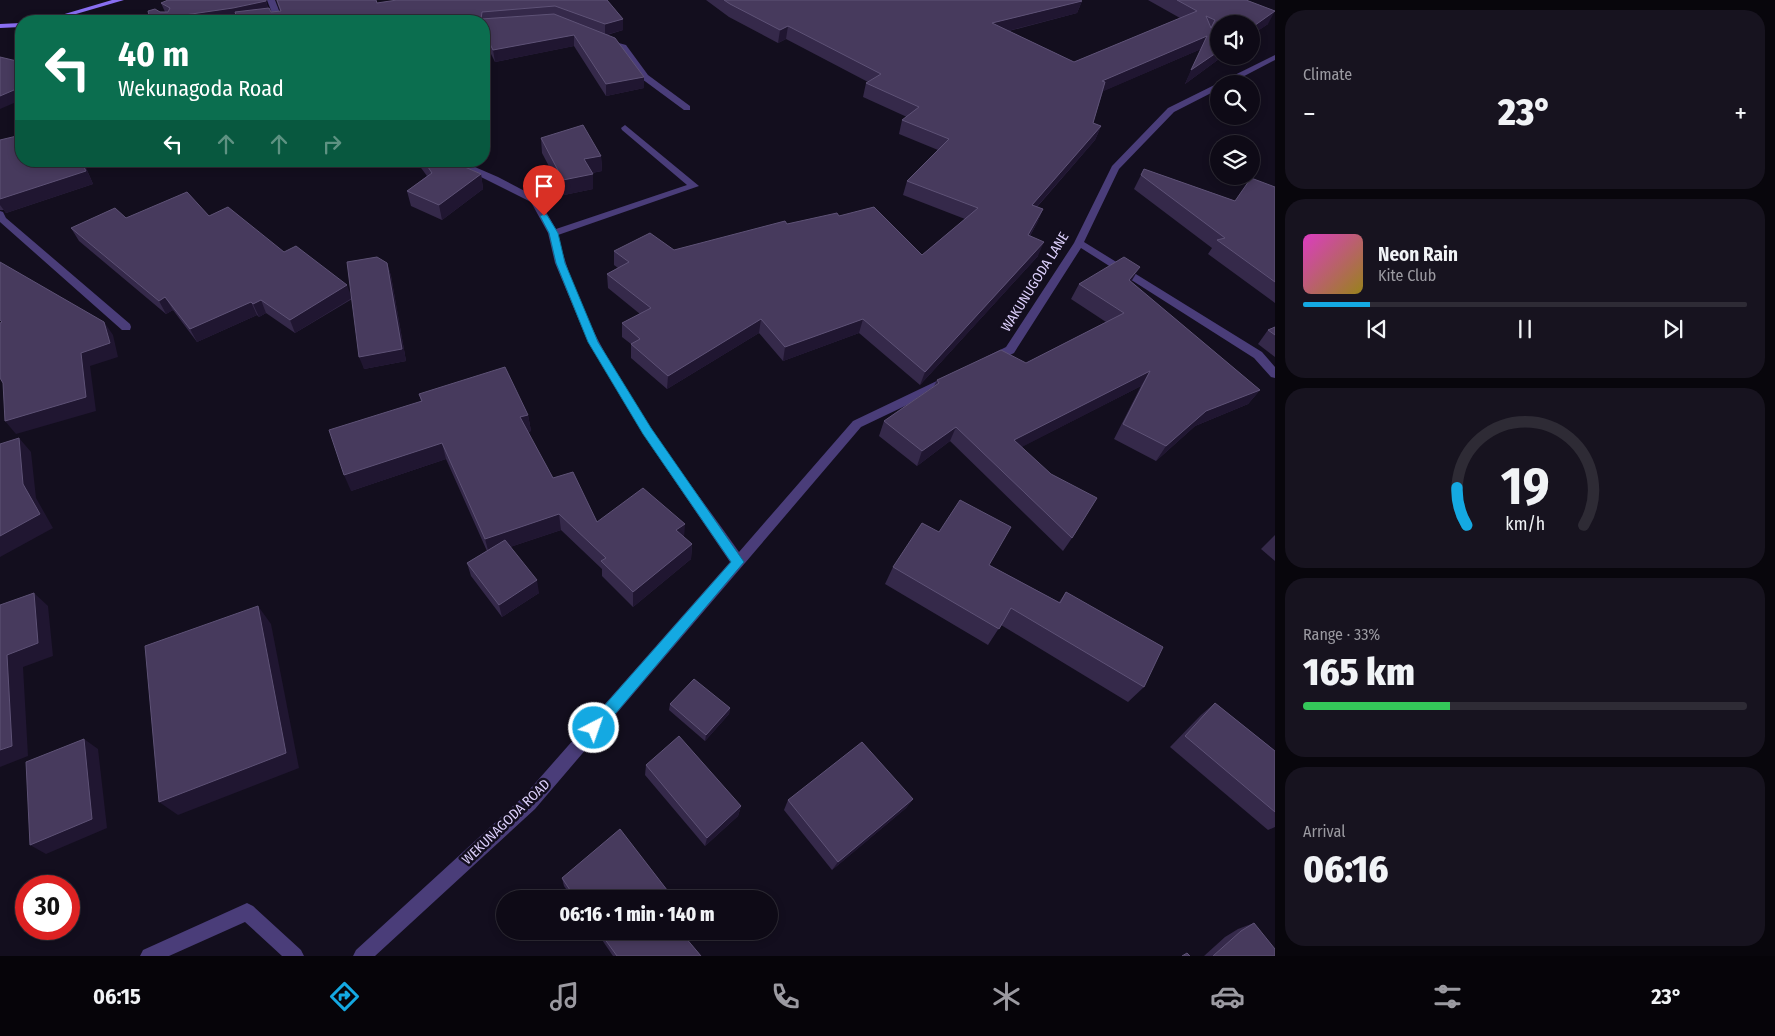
<!DOCTYPE html>
<html lang="en">
<head>
<meta charset="utf-8">
<style>
	:root { --surface:#0e0a16; --page:#17131f; --text:#f1f3f6; --muted:#9b9aa1; --line:#2e2b35; --accent:#14a9e2 }
	body { margin:0; font-family:"Fira Sans Condensed",sans-serif; background:var(--page); color:var(--text); height:100vh; display:flex; flex-direction:column; font-size:19px; white-space:nowrap }
	* { box-sizing:border-box; margin:0 }
	p { font-size:16px; color:var(--muted) }
	.icon { flex:none; width:28px; height:28px; fill:none; stroke:currentColor; stroke-width:2; stroke-linecap:round; stroke-linejoin:round }
	.map { position:relative; flex:1; overflow:hidden }
	.side { display:flex; flex-direction:column; gap:10px; padding:10px; background:#08060c; width:500px }
	.side>* { flex:none }
	.guide { position:absolute; left:15px; top:15px; width:475px; height:152px; border-radius:20px; box-shadow:0 2px 8px #0003,0 0 0 1px var(--line); background:#0b6e4f; color:#fff; overflow:hidden }
	.fabs { position:absolute; left:1210px; top:15px; display:grid; gap:10px }
	.fabs a { display:grid; place-items:center; width:50px; height:50px; border-radius:50%; background:var(--surface); box-shadow:0 2px 8px #0003,0 0 0 1px var(--line); font-size:25px }
	.speed { position:absolute; left:15px; top:875px; display:flex; gap:10px; font-size:25px; font-weight:700; text-align:center }
	.speed>* { display:grid; place-content:center; width:65px; height:65px; border-radius:50%; background:var(--surface); box-shadow:0 2px 8px #0003,0 0 0 1px var(--line); line-height:1 }
	.speed .limit { border:8px solid #d22; background:#fff; color:#111 }
	.pin { position:absolute; display:grid; place-items:center; width:42px; height:42px; color:#fff; margin:-51px -21px; border-radius:50% 50% 50% 0; rotate:-45deg; box-shadow:0 0 5px #0007 }
	.pin .icon { rotate:45deg }
	.me { position:absolute; width:55px; margin:-28px; rotate:41deg; stroke-linejoin:round; filter:drop-shadow(0 0 4px #0008) }
	.turn { display:flex; align-items:center; gap:18px; height:105px; padding:0 20px; font-size:22px }
	.turn .icon { width:65px; height:65px; stroke-width:2.5 }
	.turn b { display:block; font-size:35px; line-height:42px }
	.lanes { display:flex; align-items:center; height:48px; padding:0 20px; background:#0003; justify-content:center; gap:25px; direction:ltr }
	.lanes .off { opacity:.35 }
	.big { font-size:38px; font-weight:800; line-height:1.1 }
	.side .tile { flex:1; display:flex; flex-direction:column; justify-content:center; gap:8px; min-width:0; padding:0 18px; border-radius:20px; background:var(--page) }
	.side .dial { align-items:center; gap:0 }
	.dial svg { height:130px; overflow:visible; fill:none; stroke:var(--line); stroke-width:7; stroke-linecap:round; text-anchor:middle }
	.dial text { fill:var(--text); stroke:none }
	.song { display:flex; align-items:center; gap:15px }
	.cover { width:60px; height:60px; border-radius:8px; background:linear-gradient(135deg,hsl(310 70% 55%),hsl(50 70% 35%)) }
	.played { height:5px; border-radius:2px; background:linear-gradient(90deg,var(--accent) 15%,var(--line) 15%) }
	.keys { display:flex; justify-content:space-around; direction:ltr }
	.heat { display:flex; justify-content:space-between; align-items:center; font-size:28px; direction:ltr }
	.charge { height:8px; border-radius:4px; background:linear-gradient(90deg,#34c759 33%,var(--line) 0) }
	.trip { position:absolute; left:496px; top:890px; width:282px; height:50px; border-radius:25px; background:var(--surface); box-shadow:0 2px 8px #0003,0 0 0 1px var(--line); font-weight:800; line-height:50px; text-align:center }
	.tabs { display:flex; height:80px; justify-content:space-around; align-items:center; background:#060409; color:var(--muted) }
	.tabs .icon { width:35px; height:35px }
	.tabs .active { color:var(--accent) }
	.tabs b { font-size:22px; color:var(--text) }
	main { display:flex; flex:1; min-height:0 }
	.map>svg:first-child { display:block }
	.lines { fill:none; stroke-linecap:round; stroke-linejoin:round }
	.street { fill:#4a3d79; fill-rule:evenodd }
	.secondary { fill:#896ef2; fill-rule:evenodd }
	.wall { fill:#35294a }
	.shaded-wall { fill:#201631 }
	.building { fill:#473a5d; stroke:#5e5276; fill-rule:evenodd }
	.route { fill:#14a9e2; stroke:#0d6e93 }
	.labels { text-anchor:middle; dominant-baseline:central; stroke-width:5; stroke-linejoin:round; paint-order:stroke }
	.street-label { font-size:14px; fill:#dccffb; stroke:#130e1e }
</style>
</head>
<body>
<main>
<div class="map">
<svg width="1275" height="956" viewBox="0 0 1275 956">
	<rect width="100%" height="100%" fill="#130e1e"/>
	<g class="lines">
		<g class="street">
			<path d="M267,0H275L283,21H275Z"/>
			<path d="M161,13L173,21H165L160,18L148,21H137Z"/>
			<path d="M604,39L626,45L648,75L690,106V110H684L642,79L620,49L604,43Z"/>
			<path d="M1275,55V60L1229,84H1219V89L1174,112L1119,169L1084,242L1262,352L1275,367V378L1271,377L1254,358L1081,248L1014,353L994,363H986L984,360L986,357L1006,347L1074,243L1112,166L1168,108Z"/>
			<path d="M625,125L699,186L558,235C586,352 670,454 739,552L853,421L943,378H951L953,381L951,384L861,427L535,809L375,956H353L356,950L523,797L730,562L643,434L588,342L555,263L548,233L531,202L449,161H461L498,177L538,198L556,229L687,185L622,130L621,128Z"/>
			<path d="M0,211L3,212L6,218L130,324L131,327L130,330H122L0,222Z"/>
			<path d="M247,903L253,906L301,950L304,956H282L245,922L169,956H140L143,950Z"/>
		</g>
		<g class="secondary">
			<path d="M112,0H124L52,21H41Z"/>
			<path d="M21,23V27L0,28V24Z"/>
		</g>
	</g>
	<g class="wall">
		<path d="M266,0L268,8L271,12L280,11L276,0H376L377,3L607,0L623,19V30L607,35L644,77V88L606,96L574,46L495,62L484,40V21H238L237,19L219,21H151L148,11L165,12L161,3Z"/>
		<path d="M706,0H1080L1082,1L1077,13L1009,31L1074,62L1180,18L1148,0H1246L1268,24L1219,56H1223L1185,84L1201,49L1103,91L1093,123L1101,126L1095,140L1037,207L1043,209L1037,223L1030,236L1038,256L920,385L859,333L783,361L759,333L667,389L631,358V344L622,337V323L640,314L608,288L607,274L618,268L614,265V251L674,250L787,224L839,216L922,255L965,219L903,195L907,181L938,150L899,134L902,120L907,117L863,97L866,83L868,82L786,39L778,43L729,17Z"/>
		<path d="M541,138L601,156L602,171L592,173L593,189L564,195L542,153Z"/>
		<path d="M0,140L21,161H83L93,184L6,213L4,210H0Z"/>
		<path d="M416,161H451L481,174L483,189L442,220L411,206L407,191L427,176Z"/>
		<path d="M1144,169L1235,201L1275,187V303L1208,254L1212,248L1134,189Z"/>
		<path d="M209,216L284,252L351,298L387,263L391,276L406,361L364,369L352,299L295,333L266,313L259,317L257,315L197,342L173,310L166,314L79,241L71,228Z"/>
		<path d="M1131,282L1260,390L1248,404L1195,426L1156,461L1114,439L1141,386L1021,447L1072,538L1063,551L950,441L917,466L879,436L884,421L934,386L937,380L1026,363L1106,322L1071,299L1079,284Z"/>
		<path d="M1275,327V357L1258,344L1268,330Z"/>
		<path d="M419,394L528,415L531,431L528,432L553,478L597,522L684,537L692,544L691,559L633,607L602,576V569L561,530L510,547L539,593L502,617L471,576L467,563L487,551L446,459L351,491L421,401Z"/>
		<path d="M1275,535V561L1261,549Z"/>
		<path d="M989,565L1059,602L1066,592L1144,687L1128,702L1001,625L988,645L885,584L893,567Z"/>
		<path d="M1215,703L1275,751V827L1268,830L1170,747L1201,715Z"/>
		<path d="M670,704L730,708L729,714L705,741L669,710Z"/>
		<path d="M646,765L741,806L738,816L705,846L645,775Z"/>
		<path d="M913,799L906,808L832,870L784,810L788,800Z"/>
		<path d="M562,878L674,899H573L564,886Z"/>
		<path d="M1254,923L1275,956H1204L1225,937L1238,929Z"/>
		<path d="M596,931H680L701,956H613Z"/>
	</g>
	<g class="shaded-wall">
		<path d="M266,1L269,12L237,19L219,21H151L150,20Z"/>
		<path d="M1082,1L1077,13L988,36L992,23Z"/>
		<path d="M1275,11L1268,24L1251,36V28Z"/>
		<path d="M320,17L321,21H296Z"/>
		<path d="M623,19V30L605,35V24Z"/>
		<path d="M788,26L786,39L778,43L780,30Z"/>
		<path d="M574,35V46L495,62L493,50Z"/>
		<path d="M1207,36L1201,49L1097,94L1102,81Z"/>
		<path d="M1219,51V56H1223L1185,84L1191,70Z"/>
		<path d="M644,77V88L606,96V84Z"/>
		<path d="M21,87V100L0,109V96Z"/>
		<path d="M1101,126L1095,140L1026,219L1032,205Z"/>
		<path d="M601,156L602,171L585,174L584,159Z"/>
		<path d="M81,161H83L93,184L6,213L0,205V199Z"/>
		<path d="M481,174L483,189L442,220L439,205Z"/>
		<path d="M593,174V189L564,195L563,180Z"/>
		<path d="M1043,209L1037,223L1022,249L1028,235Z"/>
		<path d="M1044,242L1038,256L920,385L925,372Z"/>
		<path d="M387,263L391,276L406,361L364,369L359,357Z"/>
		<path d="M1140,267L1131,282L1129,280Z"/>
		<path d="M347,285L352,298L295,333L290,320Z"/>
		<path d="M165,297L173,310L166,314L159,301Z"/>
		<path d="M261,300L266,313L259,317L253,304Z"/>
		<path d="M251,302L257,315L197,342L190,329Z"/>
		<path d="M761,319L759,333L667,389L668,376Z"/>
		<path d="M863,319L859,333L783,361L785,347Z"/>
		<path d="M104,322L113,335L118,357L90,366L96,411L16,434L5,421L81,353Z"/>
		<path d="M1150,371L1141,386L1006,455L1014,440Z"/>
		<path d="M1260,390L1248,404L1195,426L1156,461L1166,446L1206,411Z"/>
		<path d="M528,415L531,431L523,434L520,417Z"/>
		<path d="M956,427L950,441L917,466L922,451Z"/>
		<path d="M19,438L31,452L36,498L53,528L0,557V536Z"/>
		<path d="M442,443L446,459L351,491L344,475Z"/>
		<path d="M559,514L561,530L489,554L485,539Z"/>
		<path d="M685,524L684,539L676,530Z"/>
		<path d="M692,544L691,559L633,607V592Z"/>
		<path d="M537,580L539,593L502,617L499,605Z"/>
		<path d="M34,593L48,606L53,656L23,667L28,756L0,767V750L7,655Z"/>
		<path d="M258,606L271,624L299,768L178,815L159,802Z"/>
		<path d="M730,708L729,714L705,741L706,735Z"/>
		<path d="M84,739L98,749L107,828L46,854L30,845Z"/>
		<path d="M913,799L906,808L832,870L838,862Z"/>
		<path d="M741,806L738,816L705,846L707,838Z"/>
	</g>
	<g class="building">
		<path d="M168,0H266V1L233,8L150,20L148,11L155,9L160,12H168L170,8L161,3Z"/>
		<path d="M277,0H376L377,3L397,0H607L623,19L605,24L555,6L482,12L481,19L554,14L615,38L644,77L606,84L574,35L493,50L484,32V21H323L320,17L296,21H238L235,12L269,8L271,12L281,11Z"/>
		<path d="M724,0H1080L1082,1L992,23L1074,62L1197,11L1177,0H1246L1275,11L1251,28V24H1219V51L1191,70L1207,36L1102,81L1105,82L1093,123L1101,126L1032,205L1043,209L1028,235L1044,242L925,372L863,319L785,347L761,319L668,376L631,344L640,339L622,323L651,308L607,274L629,262L614,251L650,233L674,250L785,221L787,224L837,213L839,216L874,207L922,255L978,208L907,181L949,139L902,120L919,107L866,83L881,74L788,26L780,30L730,4ZM1206,16L1215,20L1211,28Z"/>
		<path d="M0,57L21,62V87L0,96Z"/>
		<path d="M583,125L601,156L584,159L593,174L563,180L541,138Z"/>
		<path d="M21,135V161H81L86,171L0,199V140Z"/>
		<path d="M424,161H451L481,174L439,205L407,191L432,173Z"/>
		<path d="M1144,169L1235,201L1251,178L1275,187V282L1217,240L1225,238L1141,175Z"/>
		<path d="M187,192L209,216L228,207L284,252L296,246L347,285L290,320L261,300L253,304L251,302L190,329L165,297L159,301L71,228L115,208L126,218Z"/>
		<path d="M377,257L387,263L402,349L359,357L347,262Z"/>
		<path d="M1124,257L1140,267L1129,280L1260,390L1206,411L1166,446L1123,424L1150,371L1014,440L1051,474L1097,498L1072,538L956,427L922,451L884,421L939,383L937,380L1001,350L1026,363L1124,313L1079,284Z"/>
		<path d="M0,262L104,322L110,343L81,353L86,397L5,421L3,383L0,378V323L2,322L0,320Z"/>
		<path d="M1275,327V335L1268,330Z"/>
		<path d="M505,367L528,415L520,417L553,478L573,472L597,522L643,488L685,524L676,530L692,544L633,592L601,561L606,558L559,514L485,539L442,443L344,475L329,430L422,401L419,394Z"/>
		<path d="M19,438L23,484L40,514L0,536V444Z"/>
		<path d="M960,500L1011,527L989,565L1060,603L1066,592L1163,647L1144,687L1011,608L999,629L893,567L922,523L939,532Z"/>
		<path d="M505,540L537,580L499,605L467,563Z"/>
		<path d="M34,593L38,643L7,655L12,746L0,750V605Z"/>
		<path d="M258,606L286,753L159,802L145,646Z"/>
		<path d="M694,679L730,708L706,735L670,704Z"/>
		<path d="M1215,703L1275,751V812L1185,736Z"/>
		<path d="M679,736L741,806L707,838L646,765Z"/>
		<path d="M84,739L92,819L30,845L26,762Z"/>
		<path d="M862,742L913,799L838,862L788,800Z"/>
		<path d="M620,829L674,899H576L562,878Z"/>
		<path d="M1254,923L1275,949V956H1213L1241,931Z"/>
		<path d="M599,931H680L701,956H617Z"/>
		<path d="M1187,953L1190,956H1182Z"/>
	</g>
	<path class="route" d="M544,214L547,215L558,233L565,263L598,342L651,428L744,562L599,733L594,735L589,733L587,728L589,723L731,562L643,434L588,342L556,263L549,233L540,216Z"/>
	<g class="labels">
		<g class="street-label">
			<text transform="translate(1035 282) rotate(-58)">WAKUNUGODA LANE</text>
			<text transform="translate(506 822) rotate(-44)">WEKUNAGODA ROAD</text>
		</g>
	</g>
</svg>
<div class="fabs">
<a><svg class="icon" aria-label="sound" viewBox="0 0 24 24"><path d="M4 9h4l5-4v14l-5-4H4zM17 9q2 3 0 6"/></svg></a>
<a><svg class="icon" aria-label="search" viewBox="0 0 24 24"><circle cx="10" cy="10" r="6"/><path d="M15 15l6 6"/></svg></a>
<a><svg class="icon" aria-label="layers" viewBox="0 0 24 24"><path d="M12 4l9 5-9 5-9-5zM3 14l9 5 9-5"/></svg></a>
</div>
<div class="speed"><div class="limit">30</div></div>
<div class="pin" style="left:544px;top:216px;background:#d93025"><svg class="icon" aria-label="arrive" viewBox="0 0 24 24"><path d="M6 21V4h12l-3 4 3 4H6"/></svg></div>
<svg class="me" style="left:594px;top:728px" viewBox="-20 -20 40 40"><circle r="17" fill="#14a9e2" stroke="#fff" stroke-width="3"/><path d="M0-11L8 9 0 5-8 9z" fill="#fff"/></svg>
<div class="trip">06:16 · 1 min · 140 m</div>
<div class="guide">
<div class="turn"><svg class="icon" aria-label="left" viewBox="0 0 24 24"><path d="M17 20v-9H6M10 6l-5 5 5 5"/></svg><div><b>40 m</b>Wekunagoda Road</div></div>
<div class="lanes"><svg class="icon" aria-label="left" viewBox="0 0 24 24"><path d="M17 20v-9H6M10 6l-5 5 5 5"/></svg><svg class="icon off" aria-label="ahead" viewBox="0 0 24 24"><path d="M12 20V5M6 11l6-6 6 6"/></svg><svg class="icon off" aria-label="ahead" viewBox="0 0 24 24"><path d="M12 20V5M6 11l6-6 6 6"/></svg><svg class="icon off" aria-label="right" viewBox="0 0 24 24"><path d="M7 20v-9h11M14 6l5 5-5 5"/></svg></div>
</div>
</div>
<section class="side">
<div class="tile"><p>Climate</p>
<div class="heat"><a>−</a><b class="big">23°</b><a>+</a></div>
</div>
<div class="tile">
<div class="song"><i class="cover"></i><div><b>Neon Rain</b><p>Kite Club</p></div></div>
<div class="played"></div>
<div class="keys"><svg class="icon" aria-label="previous" viewBox="0 0 24 24"><path d="M18 5L8 12l10 7zM5 5v14"/></svg><svg class="icon" aria-label="pause" viewBox="0 0 24 24"><path d="M8 5v14M16 5v14"/></svg><svg class="icon" aria-label="next" viewBox="0 0 24 24"><path d="M6 5l10 7-10 7zM19 5v14"/></svg></div>
</div>
<div class="tile dial"><svg viewBox="0 0 100 80">
<path d="M14 69A42 42 0 1 1 86 69"/>
<path d="M14 69A42 42 0 0 1 8 46" stroke="#14a9e2"/>
<text x="50" y="56" font-size="32" font-weight="700">19</text>
<text x="50" y="72" font-size="11">km/h</text>
</svg></div>
<div class="tile"><p>Range · 33%</p><b class="big">165 km</b><div class="charge"></div></div>
<div class="tile"><p>Arrival</p><b class="big">06:16</b></div>
</section>
</main>
<nav class="tabs">
<b>06:15</b>
<svg class="icon active" aria-label="directions" viewBox="0 0 24 24"><path d="M12 3l9 9-9 9-9-9zM9 14v-3h6M13 9l2 2-2 2"/></svg>
<svg class="icon" aria-label="music" viewBox="0 0 24 24"><path d="M9 18V5l10-2v13"/><circle cx="6" cy="18" r="3"/><circle cx="16" cy="16" r="3"/></svg>
<svg class="icon" aria-label="phone" viewBox="0 0 24 24"><path d="M5 4h4l2 5-3 2q2 4 5 5l2-3 5 2v4C11 20 4 13 5 4z"/></svg>
<svg class="icon" aria-label="climate" viewBox="0 0 24 24"><path d="M12 3v18M4 7l16 10M4 17L20 7"/></svg>
<svg class="icon" aria-label="car" viewBox="0 0 24 24"><path d="M5 17H2v-5l4-1 3-4h7l3 4 3 1v5h-3M9 17h6M6 11h13"/><circle cx="7" cy="17" r="2"/><circle cx="17" cy="17" r="2"/></svg>
<svg class="icon" aria-label="filters" viewBox="0 0 24 24"><path d="M4 7h16M4 17h16"/><circle cx="9" cy="7" r="2"/><circle cx="15" cy="17" r="2"/></svg>
<b>23°</b>
</nav>
</body>
</html>
